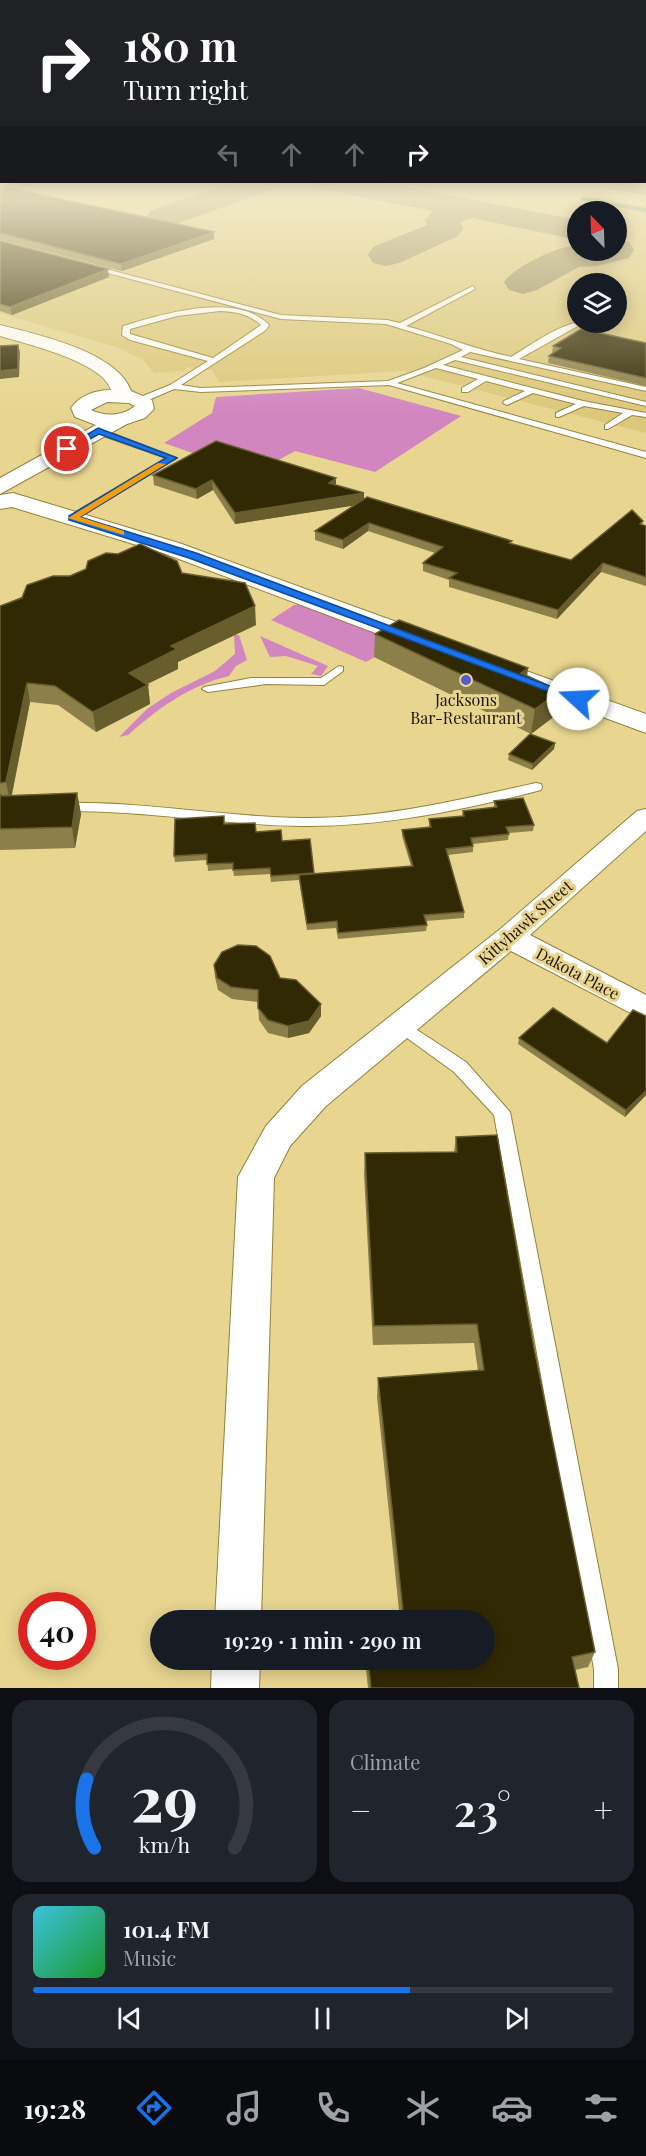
<!DOCTYPE html>
<html lang="en">
<head>
<meta charset="utf-8">
<style>
	:root { --surface:#171b24; --page:#20242c; --text:#f1f3f6; --muted:#9ea1a6; --line:#363941; --accent:#1a73e8 }
	body { margin:0; font-family:"Playfair Display",serif; background:var(--page); color:var(--text); height:100vh; display:flex; flex-direction:column; font-size:22px; white-space:nowrap }
	* { box-sizing:border-box; margin:0 }
	p { font-size:20px; color:var(--muted) }
	.icon { flex:none; width:33px; height:33px; fill:none; stroke:currentColor; stroke-width:2; stroke-linecap:round; stroke-linejoin:round }
	.map { position:relative; height:1688px; overflow:hidden }
	.panel { display:flex; flex-direction:column; gap:12px; padding:12px; background:#0d0f14; flex:1 }
	.panel>* { flex:none }
	.hud { position:absolute; left:0px; top:0px; width:646px; height:183px; box-shadow:0 3px 15px #0003; background:#202124; color:#fff; overflow:hidden }
	.needle { width:39px; rotate:337deg }
	.fabs { position:absolute; left:567px; top:201px; display:grid; gap:12px }
	.fabs a { display:grid; place-items:center; width:60px; height:60px; border-radius:50%; background:var(--surface); box-shadow:0 3px 15px #0003; font-size:30px }
	.speed { position:absolute; left:18px; top:1592px; display:flex; gap:12px; font-size:30px; font-weight:700; text-align:center }
	.speed>* { display:grid; place-content:center; width:78px; height:78px; border-radius:50%; background:var(--surface); box-shadow:0 3px 15px #0003; line-height:1 }
	.speed .limit { border:9px solid #d22; background:#fff; color:#111 }
	.pin { position:absolute; display:grid; place-items:center; width:51px; height:51px; color:#fff; margin:-26px; border:3px solid #fff; border-radius:50%; box-shadow:0 2px 6px #0007 }
	.me { position:absolute; width:66px; margin:-33px; rotate:290deg; stroke-linejoin:round; filter:drop-shadow(0 0 4px #0008) }
	.turn { display:flex; align-items:center; gap:21px; height:126px; padding:0 24px; font-size:27px }
	.turn .icon { width:78px; height:78px; stroke-width:2.5 }
	.turn b { display:block; font-size:42px; line-height:51px }
	.lanes { display:flex; align-items:center; height:57px; padding:0 24px; background:#0003; justify-content:center; gap:30px; direction:ltr }
	.lanes .off { opacity:.35 }
	.big { font-size:45px; font-weight:600; line-height:1.1 }
	.panel .widget { flex:1; display:flex; flex-direction:column; justify-content:center; gap:9px; min-width:0; padding:0 21px; border-radius:18px; background:var(--page) }
	.panel .dial { align-items:center; gap:0 }
	.dial svg { height:156px; overflow:visible; fill:none; stroke:var(--line); stroke-width:7; stroke-linecap:round; text-anchor:middle }
	.dial text { fill:var(--text); stroke:none }
	.song { display:flex; align-items:center; gap:18px }
	.cover { width:72px; height:72px; border-radius:9px; background:linear-gradient(135deg,hsl(190 70% 55%),hsl(130 70% 35%)) }
	.played { height:6px; border-radius:3px; background:linear-gradient(90deg,var(--accent) 65%,var(--line) 65%) }
	.keys { display:flex; justify-content:space-around; direction:ltr }
	.heat { display:flex; justify-content:space-between; align-items:center; font-size:33px; direction:ltr }
	.panel .tiles { flex:1; display:grid; gap:12px; grid-template-columns:1fr 1fr }
	.widget:last-child { grid-column:span 2 }
	.trip { position:absolute; left:150px; top:1610px; width:345px; height:60px; border-radius:30px; background:var(--surface); box-shadow:0 3px 15px #0003; font-weight:600; line-height:60px; text-align:center }
	.tabs { display:flex; height:96px; justify-content:space-around; align-items:center; background:#090b0e; color:var(--muted) }
	.tabs .icon { width:42px; height:42px }
	.tabs .current { color:var(--accent) }
	.tabs b { font-size:27px; color:var(--text) }
	.map>svg:first-child { display:block }
	.built { fill:#dcc87a; fill-rule:evenodd }
	.green { fill:#d286c0 }
	.lines { fill:none; stroke-linecap:round; stroke-linejoin:round }
	.stream { stroke:#408255; stroke-width:4 }
	.taxiway { fill:#928554; fill-rule:evenodd }
	.lane-casing { stroke:#92823d; stroke-width:2 }
	.street-casing { stroke:#92823d; stroke-width:2 }
	.secondary-casing { stroke:#92823d; stroke-width:2 }
	.lane { fill:#fff; fill-rule:evenodd }
	.street { fill:#fff; fill-rule:evenodd }
	.secondary { fill:#fff; fill-rule:evenodd }
	.wall { fill:#8c7f4a }
	.shaded-wall { fill:#685d2d }
	.building { fill:#312903; stroke:#685d2d; stroke-width:1.5 }
	.route { fill:#1a73e8; stroke:#114b97; stroke-width:1.5 }
	.slow { fill:#f59e0b }
	.poi-dot { fill:#555cd3; stroke:#e7d590; stroke-width:2 }
	.labels { text-anchor:middle; dominant-baseline:central; stroke-width:6; stroke-linejoin:round; paint-order:stroke }
	.poi-label { font-size:16px; fill:#1b1500; stroke:#e7d590 }
	.street-label { font-size:16px; fill:#1b1500; stroke:#e7d590 }
</style>
</head>
<body>
<div class="map">
<svg width="646" height="1688" viewBox="0 0 646 1688">
	<rect width="100%" height="100%" fill="#e7d590"/>
	<path class="built" d="M0,177L2,182H645L646,177V433L403,371L219,382L212,370L202,369L187,367L184,371L154,373L143,360L119,348L0,313ZM578,212H616V250H578ZM578,284H616V322H578Z"/>
	<g class="green">
		<path d="M359,388L461,416L375,472L295,451L264,468L204,457L164,443L212,413L216,397Z"/>
		<path d="M302,604L399,643L366,662L271,620L294,605Z"/>
		<path d="M234,635H239L247,660L236,666L229,676C188,686 159,708 128,735L119,737L147,709L171,693L215,671L235,654Z"/>
		<path d="M260,636L328,666L321,676L311,674L318,666L286,656L270,657Z"/>
	</g>
	<g class="lines">
		<path class="stream" d="M583,199L646,210"/>
		<g class="taxiway">
			<path d="M646,177V195L608,189L603,182H645Z"/>
			<path d="M235,182H280L275,189L175,224L163,227L151,224L146,217L151,210Z"/>
			<path d="M315,182H380L578,220V240L472,218L460,222L463,229L458,236L399,263L386,266L373,263L368,255L373,247L427,225L425,220L433,211L331,191L320,189Z"/>
			<path d="M616,239L629,242L634,250L629,258L597,266L579,267L537,290L523,294L509,290L504,282C515,266 558,246 578,245V250H616Z"/>
		</g>
		<defs>
			<g id="lane">
				<path d="M91,265L281,315L387,320L400,323L473,286L475,289L406,326C442,336 475,349 511,357C533,344 561,322 585,322L519,359L646,387V391L470,352L461,357L646,402V406L455,360L443,365L583,401L646,413V417L632,415L608,429H605V425L623,413L584,406L559,417H556V413L576,404L533,393L507,405L503,403L504,401L525,391L486,381L468,392H462V388L478,379L436,368L397,383L646,452V458L389,385L201,392L174,389L144,402H138V398L170,385L208,361L130,340L122,335L123,326C162,314 237,291 269,325L266,330L181,385L201,388L388,381L424,368L463,350L451,344L386,324L281,319L89,268ZM220,311C237,312 249,314 261,325L213,358L130,334V329L177,316Z"/>
				<path d="M95,429H101L177,458L75,520H69V516L166,458L95,433Z"/>
				<path d="M339,666L343,667V671L324,685L266,684L208,692L202,689L204,687L251,678H321Z"/>
				<path d="M536,783L541,784L542,787L541,790C464,810 382,827 303,826C222,825 143,810 62,811L55,807L62,803C143,801 222,817 303,818C382,819 459,800 536,783Z"/>
				<path d="M402,1020L466,1062L510,1112L618,1669V1688H594V1669L494,1115L454,1072L396,1030L394,1026L396,1022Z"/>
			</g>
			<g id="street">
				<path d="M646,809V831L530,935L646,995V1021L511,951L326,1106L290,1146L274,1178L261,1620H215L238,1177L266,1126L302,1086L499,930L637,811Z"/>
				<path d="M212,1659H260L259,1688H211Z"/>
			</g>
			<g id="secondary">
				<path d="M0,325C36,334 118,352 131,391L152,400L154,409L145,418L127,424L0,494V478L96,425L75,417L71,408C80,395 96,390 111,390C103,362 27,344 0,336ZM107,402L129,403L135,406C123,416 105,417 91,410Z"/>
				<path d="M13,493L179,543L438,637L441,643L438,649L428,651L418,649L163,553L12,507L0,509V495Z"/>
				<path d="M518,668L646,714V733L508,682L504,676L508,670Z"/>
			</g>
		</defs>
		<use href="#lane" class="lane-casing"/>
		<use href="#street" class="street-casing"/>
		<use href="#secondary" class="secondary-casing"/>
		<use href="#lane" class="lane"/>
		<use href="#street" class="street"/>
		<use href="#secondary" class="secondary"/>
	</g>
	<g class="wall">
		<path d="M0,186L214,232V239L122,271L0,240Z"/>
		<path d="M0,241L109,277L12,315L0,311Z"/>
		<path d="M646,343V386L548,363L549,356L552,353L553,346Z"/>
		<path d="M153,475L336,478V485L364,493V499L512,544L571,560L643,521L642,525L646,526V586L601,572L557,619L449,587V580L423,571V563L435,553L368,531L343,549L315,540V531L354,505L235,524L213,490L197,499L154,485Z"/>
		<path d="M182,573L256,625L178,662V669L147,684L148,685L150,704L96,732L58,705L30,702L12,795L77,793L81,814L75,848L0,850V606L70,576Z"/>
		<path d="M375,634L528,668L527,676L556,715L531,734L374,657Z"/>
		<path d="M555,743L554,749L532,770L508,760L509,754Z"/>
		<path d="M494,801L534,825L533,831L509,833L508,840L473,844V852L448,855L464,912V918L426,921L427,925L426,931L338,939L336,928L307,930L299,880L271,882L270,874L234,876L233,869L208,871L207,860L175,862L174,856L225,824L256,832L282,841L310,839L314,874L411,866L402,836V830L429,827V819L462,816L463,811L494,808Z"/>
		<path d="M214,965L280,978L321,1004V1016L309,1033L288,1038L268,1033L259,1020L258,1002L232,999L218,990L215,977Z"/>
		<path d="M646,1016V1095L625,1117L518,1044L519,1038L607,1043Z"/>
		<path d="M456,1137L534,1348L595,1652L588,1667L575,1670L579,1688H368L365,1659H484V1620H400L377,1397L378,1378L478,1371L474,1343L373,1345L364,1174L365,1153L454,1152Z"/>
	</g>
	<g class="shaded-wall">
		<path d="M214,232V239L122,271L121,264Z"/>
		<path d="M108,269L109,277L12,315L10,307Z"/>
		<path d="M18,345L20,352L19,377L0,379V371Z"/>
		<path d="M336,478V489L329,483Z"/>
		<path d="M212,480L213,490L197,499L196,489Z"/>
		<path d="M364,493V504L235,524V513Z"/>
		<path d="M369,523L368,531L343,549V540Z"/>
		<path d="M603,563L601,572L557,619L558,610Z"/>
		<path d="M255,606L256,625L178,662V669L131,692L129,673L171,646Z"/>
		<path d="M528,668L525,692L521,673Z"/>
		<path d="M27,683L30,702L10,803L6,782Z"/>
		<path d="M148,685L150,704L96,732L93,712Z"/>
		<path d="M560,691L556,715L531,734L535,709Z"/>
		<path d="M555,743L554,749L532,770L533,764Z"/>
		<path d="M77,793L81,814L75,848L72,827Z"/>
		<path d="M321,1004V1016L309,1033L288,1038V1026Z"/>
		<path d="M646,1091V1095L625,1117L626,1110Z"/>
	</g>
	<g class="building">
		<path d="M0,186L214,232L121,264L0,233Z"/>
		<path d="M0,241L108,269L10,307L0,304Z"/>
		<path d="M581,329L646,343V378L549,356L561,348L553,346Z"/>
		<path d="M18,345V369L0,371V346Z"/>
		<path d="M216,441L336,478L329,483L364,493L235,513L212,480L196,489L153,475Z"/>
		<path d="M367,497L512,541L509,543L571,560L632,510L643,521L640,524L646,526V577L603,563L558,610L449,578L457,573L423,563L443,547L369,523L343,540L315,531Z"/>
		<path d="M140,544L177,561L182,573L245,583L255,606L171,646L177,649L129,673L148,685L93,712L55,686L27,683L6,782L0,783V606L22,598L27,585L53,576H70L86,569L88,561L106,553L118,554Z"/>
		<path d="M399,620L528,668L521,673L560,691L535,709L375,634Z"/>
		<path d="M530,734L555,743L533,764L509,754Z"/>
		<path d="M77,793L72,827L0,829V795L3,796Z"/>
		<path d="M523,798L534,825L506,827L509,834L471,838L473,846L446,849L464,912L424,915L427,925L338,933L337,921L307,924L299,875L413,866L402,830L431,827L429,819L464,816L463,811L497,807L494,801Z"/>
		<path d="M224,816V824L255,823L256,832L281,830L282,841L310,839L314,873L271,876L270,868L233,870V863L207,864V854L174,856L175,819Z"/>
		<path d="M238,945L256,946L270,956L280,978L296,980L321,1004L309,1021L288,1026L268,1020L258,1008V990L231,987L217,978L214,965L222,952Z"/>
		<path d="M553,1008L607,1043L633,1010L646,1016V1091L626,1110L519,1038Z"/>
		<path d="M497,1135L534,1348L595,1652L572,1657L579,1688H371L368,1659H484V1620H404L378,1378L484,1370L477,1324L374,1326L365,1153L457,1152L456,1137Z"/>
	</g>
	<linearGradient id="sky" x2="0" y2="1"><stop stop-color="#6bb2bc"/><stop offset="0.43" stop-color="#f4eccd"/><stop offset="1" stop-color="#f4eccd" stop-opacity="0"/></linearGradient>
	<rect width="646" height="414" fill="url(#sky)"/>
	<path class="route" d="M98,428L177,458L80,517L196,553L584,699L574,701L189,558L69,520V516L166,458L99,434L70,450L63,449Z"/>
	<path class="slow" d="M158,463L166,464L80,517L124,531V535L68,518Z"/>
	<circle class="poi-dot" cx="466" cy="680" r="6"/>
	<g class="labels">
		<g class="poi-label">
			<text x="466" y="699">Jacksons<tspan x="466" dy="18">Bar-Restaurant</tspan></text>
		</g>
		<g class="street-label">
			<text transform="translate(525 922) rotate(-41)">Kittyhawk Street</text>
			<text transform="translate(578 973) rotate(28)">Dakota Place</text>
		</g>
	</g>
</svg>
<div class="fabs">
<a><svg class="needle" viewBox="-14 -14 28 28"><path d="M0-13l5 13h-10z" fill="#e53935"/><path d="M0 13l5-13h-10z" fill="#9ea1a6"/></svg></a>
<a><svg class="icon" aria-label="layers" viewBox="0 0 24 24"><path d="M12 4l9 5-9 5-9-5zM3 14l9 5 9-5"/></svg></a>
</div>
<div class="speed"><div class="limit">40</div></div>
<div class="pin" style="left:67px;top:449px;background:#d93025"><svg class="icon" aria-label="arrive" viewBox="0 0 24 24"><path d="M6 21V4h12l-3 4 3 4H6"/></svg></div>
<svg class="me" style="left:578px;top:699px" viewBox="-20 -20 40 40"><circle r="19" fill="#fff"/><path d="M0-13L10 11 0 6-10 11z" fill="#1a73e8"/></svg>
<div class="trip">19:29 · 1 min · 290 m</div>
<div class="hud">
<div class="turn"><svg class="icon" aria-label="right" viewBox="0 0 24 24"><path d="M7 20v-9h11M14 6l5 5-5 5"/></svg><div><b>180 m</b>Turn right</div></div>
<div class="lanes"><svg class="icon off" aria-label="left" viewBox="0 0 24 24"><path d="M17 20v-9H6M10 6l-5 5 5 5"/></svg><svg class="icon off" aria-label="ahead" viewBox="0 0 24 24"><path d="M12 20V5M6 11l6-6 6 6"/></svg><svg class="icon off" aria-label="ahead" viewBox="0 0 24 24"><path d="M12 20V5M6 11l6-6 6 6"/></svg><svg class="icon" aria-label="right" viewBox="0 0 24 24"><path d="M7 20v-9h11M14 6l5 5-5 5"/></svg></div>
</div>
</div>
<section class="panel">
<div class="tiles">
<div class="widget dial"><svg viewBox="0 0 100 80">
<path d="M14 69A42 42 0 1 1 86 69"/>
<path d="M14 69A42 42 0 0 1 10 34" stroke="#1a73e8"/>
<text x="50" y="56" font-size="32" font-weight="700">29</text>
<text x="50" y="72" font-size="11">km/h</text>
</svg></div>
<div class="widget"><p>Climate</p>
<div class="heat"><a>−</a><b class="big">23°</b><a>+</a></div>
</div>
<div class="widget">
<div class="song"><i class="cover"></i><div><b>101.4 FM</b><p>Music</p></div></div>
<div class="played"></div>
<div class="keys"><svg class="icon" aria-label="previous" viewBox="0 0 24 24"><path d="M18 5L8 12l10 7zM5 5v14"/></svg><svg class="icon" aria-label="pause" viewBox="0 0 24 24"><path d="M8 5v14M16 5v14"/></svg><svg class="icon" aria-label="next" viewBox="0 0 24 24"><path d="M6 5l10 7-10 7zM19 5v14"/></svg></div>
</div>
</div>
</section>
<nav class="tabs">
<b>19:28</b>
<svg class="icon current" aria-label="directions" viewBox="0 0 24 24"><path d="M12 3l9 9-9 9-9-9zM9 14v-3h6M13 9l2 2-2 2"/></svg>
<svg class="icon" aria-label="music" viewBox="0 0 24 24"><path d="M9 18V5l10-2v13"/><circle cx="6" cy="18" r="3"/><circle cx="16" cy="16" r="3"/></svg>
<svg class="icon" aria-label="phone" viewBox="0 0 24 24"><path d="M5 4h4l2 5-3 2q2 4 5 5l2-3 5 2v4C11 20 4 13 5 4z"/></svg>
<svg class="icon" aria-label="climate" viewBox="0 0 24 24"><path d="M12 3v18M4 7l16 10M4 17L20 7"/></svg>
<svg class="icon" aria-label="car" viewBox="0 0 24 24"><path d="M5 17H2v-5l4-1 3-4h7l3 4 3 1v5h-3M9 17h6M6 11h13"/><circle cx="7" cy="17" r="2"/><circle cx="17" cy="17" r="2"/></svg>
<svg class="icon" aria-label="filters" viewBox="0 0 24 24"><path d="M4 7h16M4 17h16"/><circle cx="9" cy="7" r="2"/><circle cx="15" cy="17" r="2"/></svg>
</nav>
</body>
</html>
